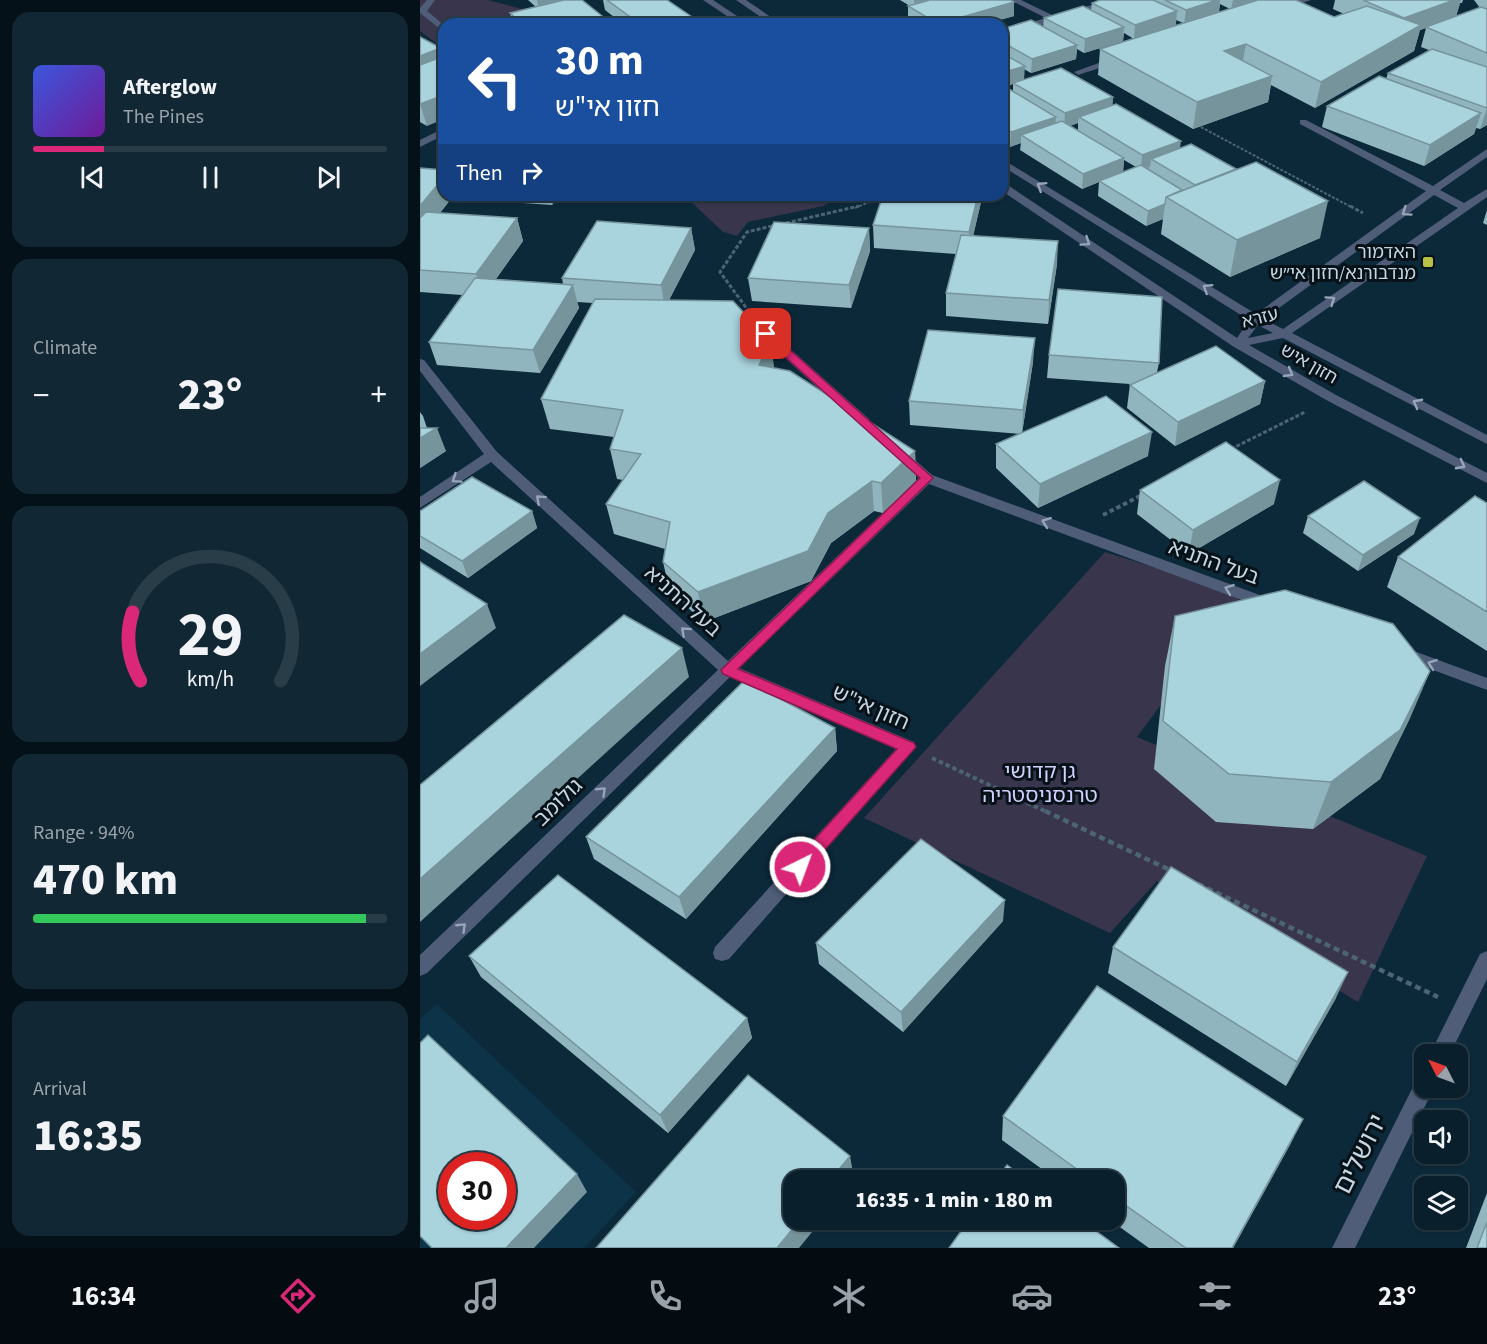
<!DOCTYPE html>
<html lang="en">
<head>
<meta charset="utf-8">
<style>
	:root { --surface:#091f2c; --page:#122734; --text:#f1f3f6; --muted:#99a2a9; --line:#293d48; --accent:#db2777 }
	body { margin:0; font-family:"Source Sans 3","Noto Sans Hebrew",sans-serif; background:var(--page); color:var(--text); height:100vh; display:flex; flex-direction:column; font-size:22px; white-space:nowrap }
	* { box-sizing:border-box; margin:0 }
	p { font-size:20px; color:var(--muted) }
	.icon { flex:none; width:33px; height:33px; fill:none; stroke:currentColor; stroke-width:2; stroke-linecap:round; stroke-linejoin:round }
	.map { position:relative; flex:1; overflow:hidden }
	.details { display:flex; flex-direction:column; gap:12px; padding:12px; background:#051118; width:420px }
	.details>* { flex:none }
	.top-card { position:absolute; left:18px; top:18px; width:570px; height:183px; border-radius:18px; box-shadow:0 2px 4px #0004,0 0 0 2px var(--line); background:#1a4fa0; color:#fff; overflow:hidden }
	.needle { width:39px; rotate:312deg }
	.controls { position:absolute; left:994px; top:1044px; display:grid; gap:12px }
	.controls a { display:grid; place-items:center; width:54px; height:54px; border-radius:12px; background:var(--surface); box-shadow:0 2px 4px #0004,0 0 0 2px var(--line); font-size:30px }
	.speed { position:absolute; left:18px; top:1152px; display:flex; gap:12px; font-size:30px; font-weight:700; text-align:center }
	.speed>* { display:grid; place-content:center; width:78px; height:78px; border-radius:50%; background:var(--surface); box-shadow:0 2px 4px #0004,0 0 0 2px var(--line); line-height:1 }
	.speed .limit { border:9px solid #d22; background:#fff; color:#111 }
	.pin { position:absolute; display:grid; place-items:center; width:51px; height:51px; color:#fff; margin:-26px; border-radius:12px; box-shadow:0 3px 9px #0006 }
	.me { position:absolute; width:66px; margin:-33px; rotate:42deg; stroke-linejoin:round; filter:drop-shadow(0 0 4px #0008) }
	.turn { display:flex; align-items:center; gap:21px; height:126px; padding:0 18px; font-size:27px }
	.turn .icon { width:78px; height:78px; stroke-width:2.5 }
	.turn b { display:block; font-size:42px; line-height:51px }
	.then { display:flex; align-items:center; height:57px; padding:0 18px; background:#0003; gap:12px; font-size:22px }
	.big { font-size:45px; font-weight:800; line-height:1.1 }
	.details .tile { flex:1; display:flex; flex-direction:column; justify-content:center; gap:9px; min-width:0; padding:0 21px; border-radius:18px; background:var(--page) }
	.details .dial { align-items:center; gap:0 }
	.dial svg { height:156px; overflow:visible; fill:none; stroke:var(--line); stroke-width:7; stroke-linecap:round; text-anchor:middle }
	.dial text { fill:var(--text); stroke:none }
	.song { display:flex; align-items:center; gap:18px }
	.cover { width:72px; height:72px; border-radius:9px; background:linear-gradient(135deg,hsl(230 70% 55%),hsl(280 70% 35%)) }
	.played { height:6px; border-radius:3px; background:linear-gradient(90deg,var(--accent) 20%,var(--line) 20%) }
	.keys { display:flex; justify-content:space-around; direction:ltr }
	.heat { display:flex; justify-content:space-between; align-items:center; font-size:33px; direction:ltr }
	.charge { height:9px; border-radius:4px; background:linear-gradient(90deg,#34c759 94%,var(--line) 0) }
	.trip { position:absolute; left:363px; top:1170px; width:342px; height:60px; border-radius:18px; background:var(--surface); box-shadow:0 2px 4px #0004,0 0 0 2px var(--line); font-weight:800; line-height:60px; text-align:center }
	.tab-bar { display:flex; height:96px; justify-content:space-around; align-items:center; background:#040c12; color:var(--muted) }
	.tab-bar .icon { width:42px; height:42px }
	.tab-bar .selected { color:var(--accent) }
	.tab-bar b { font-size:27px; color:var(--text) }
	main { display:flex; flex:1; min-height:0 }
	.map>svg:first-child { display:block }
	.built { fill:#0d3348; fill-rule:evenodd }
	.green { fill:#38354d }
	.lines { fill:none; stroke-linecap:round; stroke-linejoin:round }
	.path-far3 { stroke:#4c6474; stroke-width:2; stroke-dasharray:3 1.5; stroke-linecap:butt }
	.path-far2 { stroke:#4c6474; stroke-width:3; stroke-dasharray:4 2; stroke-linecap:butt }
	.path-far1 { stroke:#4c6474; stroke-width:4; stroke-dasharray:4.5 3; stroke-linecap:butt }
	.path { stroke:#4c6474; stroke-width:4.5; stroke-dasharray:6 4; stroke-linecap:butt }
	.minor { fill:#4f5d79; fill-rule:evenodd }
	.wall { fill:#91b5be; fill-rule:evenodd }
	.shaded-wall { fill:#76949b }
	.building { fill:#a9d3dd; stroke:#76949b; stroke-width:1.5; fill-rule:evenodd }
	.oneway { stroke:#96a6b8 }
	.route { fill:#db2777; stroke:#8e194d; stroke-width:1.5 }
	.poi-dot { fill:#b9c046; stroke:#061118; stroke-width:2 }
	.labels { text-anchor:middle; dominant-baseline:central; stroke-width:6; stroke-linejoin:round; paint-order:stroke }
	.far-poi-label { font-size:18px; fill:#c6d6e2; stroke:#061118; text-anchor:end }
	.far-street-label { font-size:18px; fill:#c6d6e2; stroke:#061118 }
	.street-label { font-size:21px; fill:#c6d6e2; stroke:#061118 }
	.park-label { font-size:21px; fill:#d2cffc; stroke:#061118 }
	.near-street-label { font-size:26px; fill:#c6d6e2; stroke:#061118 }
</style>
</head>
<body>
<main>
<section class="details">
<div class="tile">
<div class="song"><i class="cover"></i><div><b>Afterglow</b><p>The Pines</p></div></div>
<div class="played"></div>
<div class="keys"><svg class="icon" aria-label="previous" viewBox="0 0 24 24"><path d="M18 5L8 12l10 7zM5 5v14"/></svg><svg class="icon" aria-label="pause" viewBox="0 0 24 24"><path d="M8 5v14M16 5v14"/></svg><svg class="icon" aria-label="next" viewBox="0 0 24 24"><path d="M6 5l10 7-10 7zM19 5v14"/></svg></div>
</div>
<div class="tile"><p>Climate</p>
<div class="heat"><a>−</a><b class="big">23°</b><a>+</a></div>
</div>
<div class="tile dial"><svg viewBox="0 0 100 80">
<path d="M14 69A42 42 0 1 1 86 69"/>
<path d="M14 69A42 42 0 0 1 10 34" stroke="#db2777"/>
<text x="50" y="56" font-size="32" font-weight="700">29</text>
<text x="50" y="72" font-size="11">km/h</text>
</svg></div>
<div class="tile"><p>Range · 94%</p><b class="big">470 km</b><div class="charge"></div></div>
<div class="tile"><p>Arrival</p><b class="big">16:35</b></div>
</section>
<div class="map">
<svg width="1067" height="1248" viewBox="0 0 1067 1248">
	<rect width="100%" height="100%" fill="#0c293a"/>
	<path class="built" d="M17,1004L216,1192L164,1248H0V1019ZM32,1166H82V1216H32Z"/>
	<g class="green">
		<path d="M0,0H68L113,12L82,24H24V49L0,31Z"/>
		<path d="M264,195H422L403,206L328,222L317,236L303,232Z"/>
		<path d="M685,552L822,595L717,737L1007,856L938,1002L737,881L690,933L444,818Z"/>
	</g>
	<g class="lines">
		<g class="path-far3">
			<path d="M777,125L933,208"/>
			<path d="M435,208L466,195"/>
		</g>
		<g class="path-far2">
			<path d="M930,206L943,213"/>
			<path d="M366,223L439,206"/>
			<path d="M333,317L300,272L327,232L356,225"/>
			<path d="M811,449L885,412"/>
		</g>
		<g class="path-far1">
			<path d="M683,515L722,495"/>
			<path d="M512,758L629,813"/>
		</g>
		<g class="path">
			<path d="M625,811L752,871"/>
			<path d="M778,884L1018,997"/>
		</g>
		<g class="minor">
			<path d="M7,0H15L7,11L24,25V32L0,13V8Z"/>
			<path d="M283,0H293L329,24H319Z"/>
			<path d="M316,0H326L361,24H351Z"/>
			<path d="M590,0H601L634,16L689,0H702L582,37V31L626,18Z"/>
			<path d="M879,0H891L861,10L857,8Z"/>
			<path d="M698,56L701,57V61L658,75L654,72Z"/>
			<path d="M880,120H886L1013,186L1067,149V157L1020,190L1044,203L1067,189V197L872,333L1067,435V444L863,338L829,345L916,395L1067,473V483L908,401L814,347L582,191V183L586,184L817,338L829,320L582,166V159L836,314L1006,191L880,124ZM1014,195L1038,208L863,329L844,319ZM838,325L853,333L828,338Z"/>
			<path d="M24,128V135L0,147V140Z"/>
			<path d="M346,330L350,331L449,419L450,422L449,425H439L342,337L340,334Z"/>
			<path d="M0,359L4,360L77,452L308,661L499,478L475,457L473,454L480,450L485,451L512,475L856,601L858,605L856,609H846L509,484L319,668L494,742L496,747L309,959L302,961L295,959L293,953L295,947L476,749L310,677L7,973L0,976V955L298,670L71,462L0,508V497L64,454L0,371Z"/>
			<path d="M983,647L1067,678V690L978,657L975,653L978,649Z"/>
			<path d="M1067,951V979L1030,1054H1010L1060,954Z"/>
			<path d="M1005,1074V1088H1014L935,1248H912L998,1077Z"/>
		</g>
	</g>
	<g class="wall">
		<path d="M108,0H162L192,24H93L90,13L116,7Z"/>
		<path d="M183,0H247L272,17L273,24H203L185,10Z"/>
		<path d="M480,0H591L594,16L565,24H495L488,20V6H490Z"/>
		<path d="M680,0H876L914,17L924,14L913,9L915,0H1043L1042,3H1040L1036,16L1060,8L1054,0H1067V125L1060,129L1056,128L1054,134L1004,166L902,127L907,106L966,79L968,73L1009,50L1001,47L1006,28L1000,30L994,51L895,108L851,85L848,102L773,129L678,75L680,49L763,23L756,20L714,39L704,33L703,41L664,53L657,49L656,59L611,73L604,69V79L693,97L692,106L900,238L810,277L741,234L743,219L726,226L678,196L679,182L662,189L600,150L601,143L590,147L582,142V29L623,27L624,18L671,10L672,3ZM800,4L810,9L799,12ZM593,84V91L585,87ZM658,123V131L650,126ZM704,160L716,167L703,172Z"/>
		<path d="M0,37L7,126L0,122Z"/>
		<path d="M0,168L24,195H34L20,213L97,218L103,241L76,279L143,284L142,278L271,228L275,250L249,300L351,342L354,368L495,451L496,481L463,513L454,511L411,543L391,581L284,622L250,592L243,562L245,549L194,534L186,504L203,480L197,479L190,449L194,437L130,429L121,399L173,303L157,302L159,308L120,373L17,365L9,342L42,295L0,292Z"/>
		<path d="M44,195H139L132,205L45,199Z"/>
		<path d="M561,202L553,236L637,264L628,324L526,316V293L536,254L454,248L453,225Z"/>
		<path d="M1067,210V225L1063,223Z"/>
		<path d="M449,228L450,251L431,308L332,301L328,278Z"/>
		<path d="M629,355L739,363L737,372L845,381L840,404L755,446L707,408L710,384L627,378Z"/>
		<path d="M613,362L602,433L728,456L618,508L576,468V444L601,434L490,425L489,401Z"/>
		<path d="M0,412L3,416L7,428L26,451L0,468Z"/>
		<path d="M720,490L854,504L769,554L717,514Z"/>
		<path d="M1067,503V651L967,587L978,557Z"/>
		<path d="M0,511H112L117,528L48,578L0,548Z"/>
		<path d="M888,516L994,534L938,571L883,533Z"/>
		<path d="M755,616L1010,671L989,720L960,779L893,829L796,822L734,769L745,666Z"/>
		<path d="M415,728L417,751L266,919L174,859L166,837Z"/>
		<path d="M583,921L483,1032L399,964L396,943Z"/>
		<path d="M693,947L916,998L866,1086L688,973Z"/>
		<path d="M49,956L327,1018L332,1038L248,1133L61,977Z"/>
		<path d="M583,1116L871,1143L813,1248H729L690,1220H694V1180H637L582,1140Z"/>
		<path d="M1067,1193V1248H1046Z"/>
	</g>
	<g class="shaded-wall">
		<path d="M117,0H159L119,10Z"/>
		<path d="M494,0H524L495,8Z"/>
		<path d="M797,0H800L799,12L764,24L766,10Z"/>
		<path d="M813,0H842L811,10Z"/>
		<path d="M1034,0H1041L1036,17L1006,27V28L1000,30L994,51L895,108L901,82L979,38L984,18Z"/>
		<path d="M594,2V16L565,24H518Z"/>
		<path d="M757,11L756,25L714,39L715,25Z"/>
		<path d="M272,17L273,24H247Z"/>
		<path d="M704,27L703,41L664,53L665,39Z"/>
		<path d="M826,44L821,70L804,51Z"/>
		<path d="M657,45L656,59L611,73L612,59Z"/>
		<path d="M21,48L24,58L0,77V56Z"/>
		<path d="M605,66L604,80L582,87V73Z"/>
		<path d="M852,76L848,102L773,129L777,102Z"/>
		<path d="M24,95V119L7,126L0,104Z"/>
		<path d="M693,97L692,112L659,117L658,123L644,128L645,113Z"/>
		<path d="M1067,108V125L1060,129Z"/>
		<path d="M1061,113L1054,134L1004,166L1010,145Z"/>
		<path d="M636,117L635,132L601,135V143L590,147L591,132Z"/>
		<path d="M761,141L759,156L731,159L730,167L721,170L722,155Z"/>
		<path d="M704,158L703,174L679,181V182L662,189L663,174Z"/>
		<path d="M24,177V195H34L0,238V206Z"/>
		<path d="M130,195H139L132,205Z"/>
		<path d="M558,195H561V202L549,254V232Z"/>
		<path d="M908,201L900,238L810,277L817,240Z"/>
		<path d="M745,204L743,219L726,226L728,211Z"/>
		<path d="M97,218L103,241L63,297L56,274Z"/>
		<path d="M271,228L275,250L245,308L241,285Z"/>
		<path d="M449,228L450,251L431,308L429,285Z"/>
		<path d="M638,241L637,264L628,324L629,300Z"/>
		<path d="M153,285L159,308L120,373L113,350Z"/>
		<path d="M615,338L613,362L602,434L603,410Z"/>
		<path d="M351,342L354,371L339,365Z"/>
		<path d="M845,381L840,404L755,446L758,422Z"/>
		<path d="M17,428L26,451L0,468V438Z"/>
		<path d="M732,432L728,456L618,508L620,484Z"/>
		<path d="M495,451L496,481L463,513L461,483Z"/>
		<path d="M860,480L854,504L769,554L773,530Z"/>
		<path d="M452,481L454,511L411,543L391,581L284,622L278,592L408,513Z"/>
		<path d="M112,511L117,528L48,578L42,561Z"/>
		<path d="M1000,518L994,534L938,571L943,555Z"/>
		<path d="M67,604L76,628L0,686V654Z"/>
		<path d="M262,648L269,677L0,922V879Z"/>
		<path d="M1010,671L989,720L960,779L893,829L911,782Z"/>
		<path d="M415,728L417,751L266,919L259,897Z"/>
		<path d="M585,900L583,921L483,1032L481,1012Z"/>
		<path d="M928,972L916,998L866,1086L877,1062Z"/>
		<path d="M327,1018L332,1038L248,1133L240,1115Z"/>
		<path d="M883,1119L871,1143L813,1248H812Z"/>
		<path d="M430,1156L434,1178L432,1180H410Z"/>
		<path d="M157,1174L167,1192L114,1248H86Z"/>
		<path d="M380,1220H402L379,1248H357Z"/>
	</g>
	<g class="building">
		<path d="M144,0H162L192,24H103L90,13Z"/>
		<path d="M187,0H247L272,17L247,24H220Z"/>
		<path d="M510,0H591L594,2L518,24L488,6Z"/>
		<path d="M680,0H733L757,11L715,25L672,3Z"/>
		<path d="M745,0H797L766,10Z"/>
		<path d="M838,0H876L914,17L947,6L1001,25L901,82L826,44L804,51L852,76L777,102L680,49Z"/>
		<path d="M943,0H1034L984,18Z"/>
		<path d="M663,6L704,27L665,39L624,18Z"/>
		<path d="M1061,7L1067,9V53L1006,27Z"/>
		<path d="M611,20L657,45L612,59L582,42V29Z"/>
		<path d="M0,37L21,48L0,56Z"/>
		<path d="M1012,49L1067,67V108L968,73Z"/>
		<path d="M582,53L605,66L582,73Z"/>
		<path d="M24,56V95L0,104V65Z"/>
		<path d="M641,68L693,97L645,113L593,83Z"/>
		<path d="M959,76L1061,113L1010,145L907,106Z"/>
		<path d="M584,86L636,117L591,132L582,126V87Z"/>
		<path d="M696,104L761,141L722,155L659,117Z"/>
		<path d="M642,121L704,158L663,174L601,135Z"/>
		<path d="M771,144L816,169L775,185L731,159Z"/>
		<path d="M836,162L908,201L817,240L746,197Z"/>
		<path d="M721,165L762,190L746,197L745,204L728,211L679,181Z"/>
		<path d="M0,168L24,170V177L0,206Z"/>
		<path d="M463,195H558L549,232L453,225Z"/>
		<path d="M6,212L97,218L56,274L0,270V218Z"/>
		<path d="M177,221L271,228L241,285L142,278Z"/>
		<path d="M354,222L449,228L429,285L328,278Z"/>
		<path d="M541,235L638,241L629,300L526,293Z"/>
		<path d="M55,278L153,285L113,350L9,342Z"/>
		<path d="M638,289L742,297L739,363L629,355Z"/>
		<path d="M175,299L313,301L351,342L339,365L370,371L495,451L461,483L452,481L408,513L388,551L278,592L243,562L250,522L186,504L221,454L190,449L203,410L121,399Z"/>
		<path d="M508,330L615,338L603,410L489,401Z"/>
		<path d="M796,346L845,381L758,422L710,385Z"/>
		<path d="M686,396L732,432L620,484L576,444Z"/>
		<path d="M0,428H17L0,438Z"/>
		<path d="M806,442L860,480L773,530L720,490Z"/>
		<path d="M52,477L112,511L42,561L0,536V511Z"/>
		<path d="M944,481L1000,518L943,555L888,516Z"/>
		<path d="M1055,496L1067,503V612L978,557Z"/>
		<path d="M0,562L67,604L0,654Z"/>
		<path d="M865,590L973,624L1010,671L980,730L911,782L809,774L743,721L755,616Z"/>
		<path d="M204,615L262,648L0,879V785Z"/>
		<path d="M325,680L415,728L259,897L166,837Z"/>
		<path d="M501,839L585,900L481,1012L396,943Z"/>
		<path d="M751,867L928,972L877,1062L693,947Z"/>
		<path d="M138,875L327,1018L240,1115L49,956Z"/>
		<path d="M677,986L883,1119L812,1248H766L694,1197V1180H672L583,1116Z"/>
		<path d="M8,1035L157,1174L86,1248H12L0,1236V1043ZM32,1166H82V1216H32Z"/>
		<path d="M328,1075L430,1156L410,1180H374V1220H380L357,1248H176Z"/>
		<path d="M587,1165L608,1180H576Z"/>
		<path d="M549,1220H661L699,1248H529Z"/>
		<path d="M1067,1222V1248H1057Z"/>
	</g>
	<defs><path id="oneway-chevron" d="M-2-3.5L2.5 0L-2 3.5" fill="none" stroke-width="1.6" stroke-linecap="round" stroke-linejoin="round" transform="scale(1.5)"/></defs>
	<g class="oneway">
		<use href="#oneway-chevron" transform="translate(621 186) rotate(-148)"/>
		<use href="#oneway-chevron" transform="translate(986 212) rotate(145)"/>
		<use href="#oneway-chevron" transform="translate(666 242) rotate(34)"/>
		<use href="#oneway-chevron" transform="translate(787 288) rotate(-148)"/>
		<use href="#oneway-chevron" transform="translate(911 300) rotate(-35)"/>
		<use href="#oneway-chevron" transform="translate(869 373) rotate(30)"/>
		<use href="#oneway-chevron" transform="translate(997 403) rotate(-152)"/>
		<use href="#oneway-chevron" transform="translate(1041 465) rotate(28)"/>
		<use href="#oneway-chevron" transform="translate(36 479) rotate(146)"/>
		<use href="#oneway-chevron" transform="translate(120 499) rotate(-138)"/>
		<use href="#oneway-chevron" transform="translate(626 522) rotate(-160)"/>
		<use href="#oneway-chevron" transform="translate(809 589) rotate(-160)"/>
		<use href="#oneway-chevron" transform="translate(265 631) rotate(-138)"/>
		<use href="#oneway-chevron" transform="translate(1012 664) rotate(-160)"/>
		<use href="#oneway-chevron" transform="translate(182 791) rotate(-44)"/>
		<use href="#oneway-chevron" transform="translate(42 927) rotate(-44)"/>
	</g>
	<path class="route" d="M346,331L350,332L513,478L318,669L494,743L496,747L385,872L380,874L374,872L372,867L374,862L477,749L303,674L301,670L500,478L342,336L341,334Z"/>
	<rect class="poi-dot" x="1002" y="256" width="12" height="12" rx="3"/>
	<g class="labels">
		<g class="far-poi-label">
			<text x="996" y="252">האדמור<tspan x="996" dy="21">מנדבורנא/חזון אי״ש</tspan></text>
		</g>
		<g class="far-street-label">
			<text transform="translate(840 318) rotate(-14)">עזרא</text>
			<text transform="translate(889 364) rotate(30)">חזון איש</text>
		</g>
		<g class="street-label">
			<text transform="translate(794 562) rotate(20)">בעל התניא</text>
			<text transform="translate(263 601) rotate(42)">בעל התניא</text>
			<text transform="translate(451 707) rotate(24)">חזון אי"ש</text>
			<text transform="translate(138 802) rotate(-44)">גולומב</text>
		</g>
		<g class="park-label">
			<text x="620" y="771">גן קדושי<tspan x="620" dy="24">טרנסניסטריה</tspan></text>
		</g>
		<g class="near-street-label">
			<text transform="translate(940 1154) rotate(-63)">ירושלים</text>
		</g>
	</g>
</svg>
<div class="controls">
<a><svg class="needle" viewBox="-14 -14 28 28"><path d="M0-13l5 13h-10z" fill="#e53935"/><path d="M0 13l5-13h-10z" fill="#99a2a9"/></svg></a>
<a><svg class="icon" aria-label="sound" viewBox="0 0 24 24"><path d="M4 9h4l5-4v14l-5-4H4zM17 9q2 3 0 6"/></svg></a>
<a><svg class="icon" aria-label="layers" viewBox="0 0 24 24"><path d="M12 4l9 5-9 5-9-5zM3 14l9 5 9-5"/></svg></a>
</div>
<div class="speed"><div class="limit">30</div></div>
<div class="pin" style="left:346px;top:334px;background:#d93025"><svg class="icon" aria-label="arrive" viewBox="0 0 24 24"><path d="M6 21V4h12l-3 4 3 4H6"/></svg></div>
<svg class="me" style="left:380px;top:867px" viewBox="-20 -20 40 40"><circle r="17" fill="#db2777" stroke="#fff" stroke-width="3"/><path d="M0-11L8 9 0 5-8 9z" fill="#fff"/></svg>
<div class="trip">16:35 · 1 min · 180 m</div>
<div class="top-card">
<div class="turn"><svg class="icon" aria-label="left" viewBox="0 0 24 24"><path d="M17 20v-9H6M10 6l-5 5 5 5"/></svg><div><b>30 m</b>חזון אי&quot;ש</div></div>
<div class="then">Then<svg class="icon" aria-label="right" viewBox="0 0 24 24"><path d="M7 20v-9h11M14 6l5 5-5 5"/></svg></div>
</div>
</div>
</main>
<nav class="tab-bar">
<b>16:34</b>
<svg class="icon selected" aria-label="directions" viewBox="0 0 24 24"><path d="M12 3l9 9-9 9-9-9zM9 14v-3h6M13 9l2 2-2 2"/></svg>
<svg class="icon" aria-label="music" viewBox="0 0 24 24"><path d="M9 18V5l10-2v13"/><circle cx="6" cy="18" r="3"/><circle cx="16" cy="16" r="3"/></svg>
<svg class="icon" aria-label="phone" viewBox="0 0 24 24"><path d="M5 4h4l2 5-3 2q2 4 5 5l2-3 5 2v4C11 20 4 13 5 4z"/></svg>
<svg class="icon" aria-label="climate" viewBox="0 0 24 24"><path d="M12 3v18M4 7l16 10M4 17L20 7"/></svg>
<svg class="icon" aria-label="car" viewBox="0 0 24 24"><path d="M5 17H2v-5l4-1 3-4h7l3 4 3 1v5h-3M9 17h6M6 11h13"/><circle cx="7" cy="17" r="2"/><circle cx="17" cy="17" r="2"/></svg>
<svg class="icon" aria-label="filters" viewBox="0 0 24 24"><path d="M4 7h16M4 17h16"/><circle cx="9" cy="7" r="2"/><circle cx="15" cy="17" r="2"/></svg>
<b>23°</b>
</nav>
</body>
</html>
